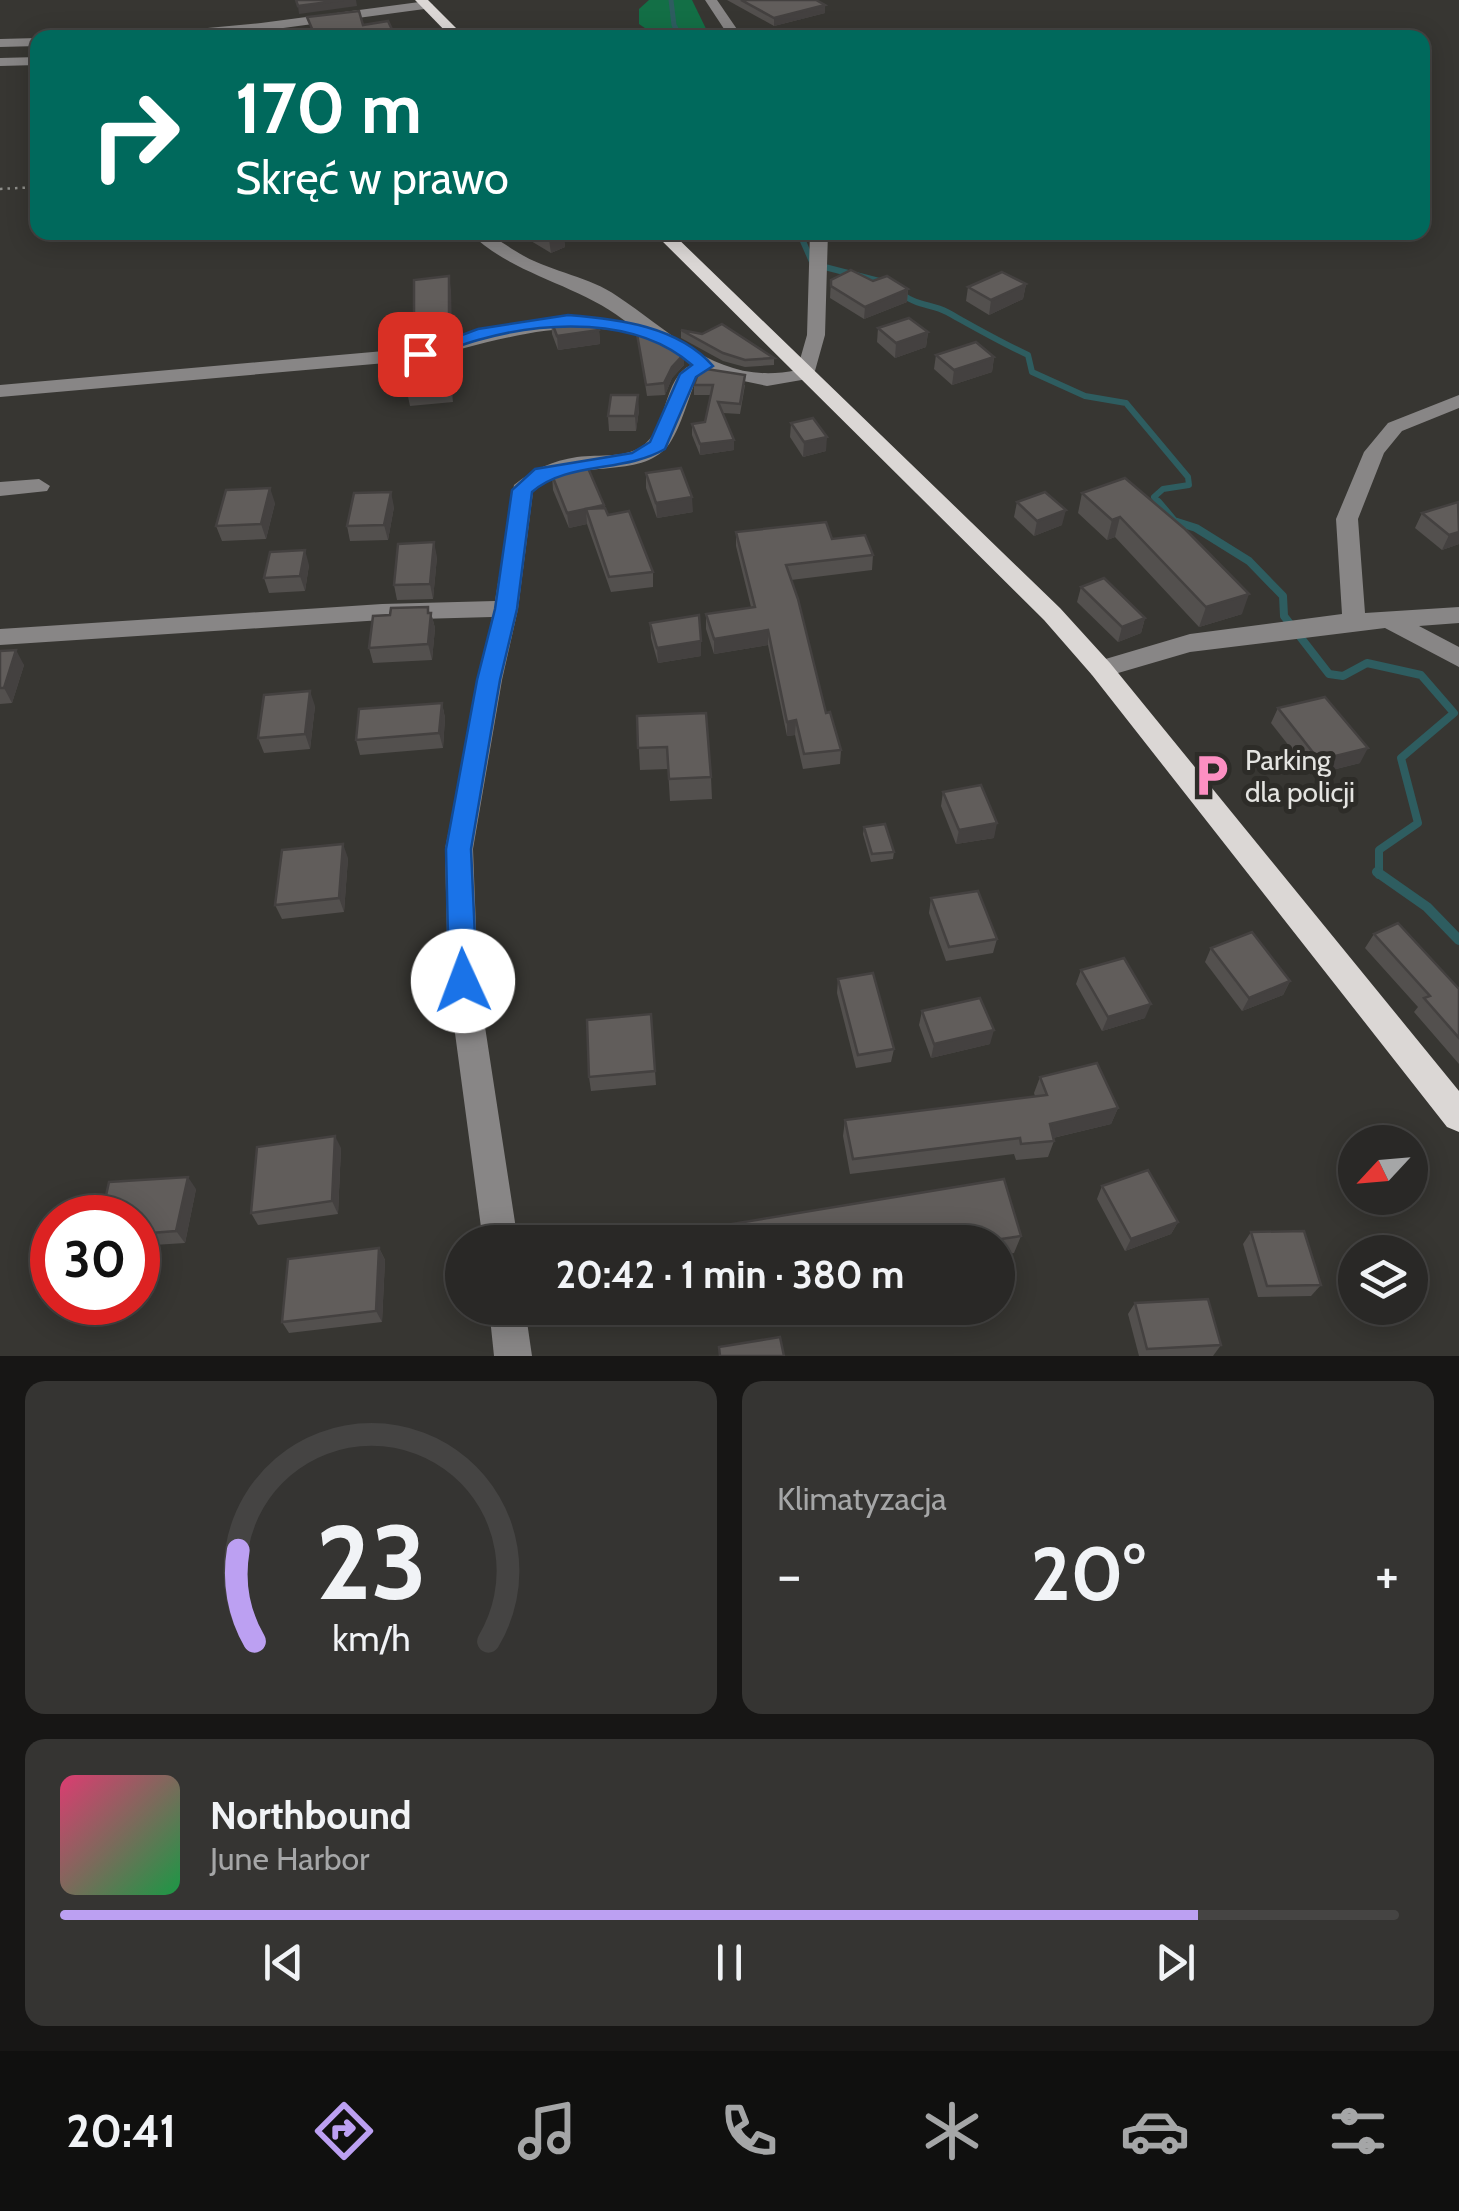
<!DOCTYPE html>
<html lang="pl">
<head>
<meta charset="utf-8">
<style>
	:root { --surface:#292826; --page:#353432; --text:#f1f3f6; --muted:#a5a6a7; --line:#454443; --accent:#bca0f2 }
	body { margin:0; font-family:Cabin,sans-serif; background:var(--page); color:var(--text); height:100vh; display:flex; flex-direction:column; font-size:38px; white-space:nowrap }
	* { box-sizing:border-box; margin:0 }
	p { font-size:32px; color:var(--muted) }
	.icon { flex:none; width:55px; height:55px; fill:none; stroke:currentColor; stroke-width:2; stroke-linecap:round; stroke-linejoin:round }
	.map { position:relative; height:1356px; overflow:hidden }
	.sheet { display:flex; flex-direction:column; gap:25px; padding:25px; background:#171615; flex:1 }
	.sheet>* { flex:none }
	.hud { position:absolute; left:30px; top:30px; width:1400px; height:210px; border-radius:20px; box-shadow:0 5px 25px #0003,0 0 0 2px var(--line); background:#00695c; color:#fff; overflow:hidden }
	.needle { width:65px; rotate:244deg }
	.fabs { position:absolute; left:1338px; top:1125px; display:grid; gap:20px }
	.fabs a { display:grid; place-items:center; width:90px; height:90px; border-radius:50%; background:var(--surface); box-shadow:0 5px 25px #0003,0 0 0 2px var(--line); font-size:50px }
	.speed { position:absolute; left:30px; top:1195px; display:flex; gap:20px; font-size:50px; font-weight:700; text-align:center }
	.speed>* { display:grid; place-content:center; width:130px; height:130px; border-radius:50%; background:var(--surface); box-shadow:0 5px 25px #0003,0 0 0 2px var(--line); line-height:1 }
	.speed .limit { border:15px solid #d22; background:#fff; color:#111 }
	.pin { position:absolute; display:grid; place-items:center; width:85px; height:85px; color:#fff; margin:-42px; border-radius:20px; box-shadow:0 5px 15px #0006 }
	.me { position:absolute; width:110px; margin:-55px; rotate:358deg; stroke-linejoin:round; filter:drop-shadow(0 0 8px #0008) }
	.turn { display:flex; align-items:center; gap:35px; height:210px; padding:0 40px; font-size:45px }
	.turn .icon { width:130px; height:130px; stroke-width:2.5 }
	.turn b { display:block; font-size:70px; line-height:85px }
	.big { font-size:75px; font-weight:700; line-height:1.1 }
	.sheet .tile { flex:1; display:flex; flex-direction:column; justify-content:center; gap:15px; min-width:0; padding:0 35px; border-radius:20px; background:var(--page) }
	.sheet .dial { align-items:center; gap:0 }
	.dial svg { height:260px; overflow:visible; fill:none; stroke:var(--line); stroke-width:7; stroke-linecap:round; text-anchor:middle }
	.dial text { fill:var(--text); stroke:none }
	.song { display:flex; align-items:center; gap:30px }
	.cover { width:120px; height:120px; border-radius:15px; background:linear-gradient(135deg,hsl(340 70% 55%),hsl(140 70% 35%)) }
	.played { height:10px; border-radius:5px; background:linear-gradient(90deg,var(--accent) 85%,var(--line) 85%) }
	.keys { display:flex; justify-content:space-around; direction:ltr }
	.heat { display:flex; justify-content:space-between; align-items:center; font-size:55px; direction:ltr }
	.sheet .tiles { flex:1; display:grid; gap:25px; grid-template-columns:1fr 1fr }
	.tile:last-child { grid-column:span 2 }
	.trip { position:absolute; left:445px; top:1225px; width:570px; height:100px; border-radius:50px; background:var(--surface); box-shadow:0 5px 25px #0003,0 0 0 2px var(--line); font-weight:700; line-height:100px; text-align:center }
	.menu { display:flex; height:160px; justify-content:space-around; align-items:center; background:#10100f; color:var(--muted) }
	.menu .icon { width:70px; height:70px }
	.menu .active { color:var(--accent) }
	.menu b { font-size:45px; color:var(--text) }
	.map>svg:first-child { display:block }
	.green { fill:#136f46 }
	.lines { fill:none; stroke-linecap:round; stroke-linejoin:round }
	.stream-far3 { stroke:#2e5d60; stroke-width:5 }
	.stream-far2 { stroke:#2e5d60; stroke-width:6 }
	.stream-far1 { stroke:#2e5d60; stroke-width:8 }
	.stream { stroke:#2e5d60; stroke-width:10 }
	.path { stroke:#8e8e8a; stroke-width:2.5; stroke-dasharray:2.5 5; stroke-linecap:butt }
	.minor { fill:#888686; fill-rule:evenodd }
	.major { fill:#dbd7d5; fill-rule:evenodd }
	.wall { fill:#53504e }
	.shaded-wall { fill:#444140 }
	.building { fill:#615d5b; stroke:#444140; stroke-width:2.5 }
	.route { fill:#1a73e8; stroke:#114b97; stroke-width:2.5 }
	.labels { text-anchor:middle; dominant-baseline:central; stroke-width:10; stroke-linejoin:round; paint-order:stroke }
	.poi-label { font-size:28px; fill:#e4e4e1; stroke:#2d2c28; text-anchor:start }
</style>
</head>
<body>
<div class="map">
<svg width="1459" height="1356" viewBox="0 0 1459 1356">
	<rect width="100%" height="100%" fill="#373632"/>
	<path class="green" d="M649,0H692L710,37H658L639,24V9Z"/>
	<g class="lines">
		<path class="stream-far3" d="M671,0L674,25L681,38"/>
		<g class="stream-far2">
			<path d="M799,232L813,264L887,283"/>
			<path d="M902,294C917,306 932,304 947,312C974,327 1000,342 1028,355L1032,372L1085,396L1126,403L1188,477L1189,485L1163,489L1154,497L1160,504"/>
		</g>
		<path class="stream-far1" d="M1158,502L1174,521L1196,528L1249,561L1283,596L1284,616L1329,674L1343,676L1367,663L1421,675L1454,713L1401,758L1418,823L1379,850V875"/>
		<path class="stream" d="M1377,872L1427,907L1459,940"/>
		<path class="path" d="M0,189L38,187"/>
		<g class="minor">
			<path d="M705,0H717L743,38H730Z"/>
			<path d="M427,1L433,5L432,8L261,31L100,38L261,23Z"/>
			<path d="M38,38V46L0,47V39Z"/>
			<path d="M38,57V65L0,66V58Z"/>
			<path d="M469,232C494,232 503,245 524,256C553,272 590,277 617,296C675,334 720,387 797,370L807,335L810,232H828L825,335L813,378L767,386L705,373L697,376C690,394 678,437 665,449C635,480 575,456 533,492L518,609L502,680L473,849L478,981L518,1242H483L448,981L445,849L492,617L382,620L0,645V629L382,604L495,601L514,485C534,469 552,461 577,457C600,454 627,459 645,444C668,425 663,378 691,365C615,299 504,338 420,360L0,397V385L418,348C487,326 557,309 630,325C582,284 514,277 469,232Z"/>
			<path d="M1459,395V408L1402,431L1384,453L1358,519L1365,613L1459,607V623L1419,626L1459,647V667L1385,628L1190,652L1101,678L1092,675L1089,669L1092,663L1190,634L1342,614L1336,519L1364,452L1388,423Z"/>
			<path d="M39,479L50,486L47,491L0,496V482Z"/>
			<path d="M489,1308H525L532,1356H494Z"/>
		</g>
		<g class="major">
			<path d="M415,0H428L466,38H452Z"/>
			<path d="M653,232H671L1060,608L1110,663L1459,1091V1132L1447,1127L1092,675L1044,620Z"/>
		</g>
	</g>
	<g class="wall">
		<path d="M727,0H816L825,13L774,26Z"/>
		<path d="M516,232H563L565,247L551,253Z"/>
		<path d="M957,232H984L967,239Z"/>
		<path d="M831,280L873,281L908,289L907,302L864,319L830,298Z"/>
		<path d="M1026,284L1023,299L989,315L966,301L968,287Z"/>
		<path d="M551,320L599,330L600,344L558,350L552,334Z"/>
		<path d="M878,328L928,332L926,347L895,358L877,342Z"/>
		<path d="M681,330L702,334L774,358V365L745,367L723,361L681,338Z"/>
		<path d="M637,334L684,354V365L672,378L665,395L647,396Z"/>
		<path d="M450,341L452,355L453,402L410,406L407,392Z"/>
		<path d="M936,355L994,357L992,372L952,385L934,369Z"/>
		<path d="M694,385H745L740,414L723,413L734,440V450L700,455L692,435V424L705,422L711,395H694Z"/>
		<path d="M639,410L636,431H609L608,416Z"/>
		<path d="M791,423L826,451L803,457L790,437Z"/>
		<path d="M646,473L693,512L657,518L646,488Z"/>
		<path d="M552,475L604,505L608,515L653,572V587L611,592L587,524L569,528L553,490Z"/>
		<path d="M1125,478L1242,614L1199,627L1115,537L1107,540L1078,513L1082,493Z"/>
		<path d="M1017,502L1062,525L1034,536L1014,517Z"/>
		<path d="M1459,502V544L1442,550L1415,528L1422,513Z"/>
		<path d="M275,503L266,539L222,541L216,526Z"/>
		<path d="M394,507L388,540L350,541L347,526Z"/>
		<path d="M736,532L832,539L873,555L872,570L791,580L826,713L841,750L840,764L803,769L795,735L787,736L768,645L714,654L706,629V614L751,607L736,546Z"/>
		<path d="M437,557L433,599L397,600L394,585Z"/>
		<path d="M309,565L305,591L269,593L264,578Z"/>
		<path d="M1081,587L1145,618L1141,633L1118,642L1077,602Z"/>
		<path d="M429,613H431L435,628L432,660L373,663L369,648Z"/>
		<path d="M650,623L701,656L658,663L651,638Z"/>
		<path d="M0,651L24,665L12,703L0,704Z"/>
		<path d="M442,703L445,718L443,748L360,755L356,740Z"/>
		<path d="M315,706L310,749L264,753L258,738Z"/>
		<path d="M1278,708L1360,763L1312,775L1271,723Z"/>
		<path d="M637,716L711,777L712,799L670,801L668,769L640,770Z"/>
		<path d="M943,792L994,838L956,844L941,806Z"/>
		<path d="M864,827L894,852L893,859L871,862L863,834Z"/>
		<path d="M348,858L344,912L282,919L275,905Z"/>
		<path d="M931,898L997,939L993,953L946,961L929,913Z"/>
		<path d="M1374,934L1459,989V1064L1414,1012L1418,1007L1365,948Z"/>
		<path d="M1211,948L1290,981L1283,995L1242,1011L1205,962Z"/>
		<path d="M1081,970L1145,1018L1102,1031L1076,984Z"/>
		<path d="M838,979L894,1049L891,1062L856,1068L837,993Z"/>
		<path d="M922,1011L990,1044L931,1058L919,1025Z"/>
		<path d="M651,1014L656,1085L591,1091L589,1077Z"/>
		<path d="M1040,1077L1118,1108L1111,1124L1053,1138L1054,1141L1048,1157L1016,1160L1014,1154L850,1174L843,1136L845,1120L1035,1096L1034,1093Z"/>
		<path d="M341,1148L338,1214L258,1225L251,1213Z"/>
		<path d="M1102,1186L1178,1222L1171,1234L1125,1251L1097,1199Z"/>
		<path d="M196,1189L185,1243L138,1246V1218Z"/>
		<path d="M732,1224L1021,1236L1014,1253L998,1256V1242H732Z"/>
		<path d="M1251,1232L1321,1285L1311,1296L1258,1297L1243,1244Z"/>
		<path d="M379,1248L385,1260L382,1322L289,1333L282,1322Z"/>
		<path d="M1135,1303L1221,1345L1213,1356H1139L1128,1314Z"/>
	</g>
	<g class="shaded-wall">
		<path d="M343,0H356L357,6L299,14L298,6Z"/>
		<path d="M825,5V13L774,26V18Z"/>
		<path d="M132,232H162V237L135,240Z"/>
		<path d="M968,232H984L967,239Z"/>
		<path d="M563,234L565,247L551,253L549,240Z"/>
		<path d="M449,276L451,290L452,334L417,344L414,330Z"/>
		<path d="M1026,284L1023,299L989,315L991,300Z"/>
		<path d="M908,289L907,302L864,319L865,307Z"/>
		<path d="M599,330L600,344L558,350L557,336Z"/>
		<path d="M928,332L926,347L895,358L896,343Z"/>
		<path d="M450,341L452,355L453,402L450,388Z"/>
		<path d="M684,354V365L672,378L665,395L664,383L672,367Z"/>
		<path d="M994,357L992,372L952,385L954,370Z"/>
		<path d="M638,395L639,410L636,431L635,416Z"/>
		<path d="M827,437L826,451L803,457L804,442Z"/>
		<path d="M734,440V450L700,455V444Z"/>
		<path d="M270,488L275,503L266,539L261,524Z"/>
		<path d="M391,492L394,507L388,540L384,525Z"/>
		<path d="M692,497L693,512L657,518L656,503Z"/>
		<path d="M604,505L605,520L586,509L587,524L569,528L567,513Z"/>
		<path d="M1066,510L1062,525L1034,536L1037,521Z"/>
		<path d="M1120,517L1115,537L1107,540L1112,520Z"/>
		<path d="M1459,532V544L1442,550L1449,535Z"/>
		<path d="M434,542L437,557L433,599L430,584Z"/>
		<path d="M305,550L309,565L305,591L300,576Z"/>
		<path d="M1249,594L1242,614L1199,627L1206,607Z"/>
		<path d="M428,607L431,619V613L435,628L432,660L428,644Z"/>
		<path d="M1145,618L1141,633L1118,642L1122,627Z"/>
		<path d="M768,630V645L714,654V639Z"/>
		<path d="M701,641V656L658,663L657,648Z"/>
		<path d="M16,650L24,665L12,703L4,688Z"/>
		<path d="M310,691L315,706L310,749L305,734Z"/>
		<path d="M442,703L445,718L443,748L439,733Z"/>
		<path d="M796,720L795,735L787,736V722Z"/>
		<path d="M1368,748L1360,763L1312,775L1319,760Z"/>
		<path d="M997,823L994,838L956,844L959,830Z"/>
		<path d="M343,844L348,858L344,912L339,898Z"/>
		<path d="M1290,981L1283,995L1242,1011L1249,998Z"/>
		<path d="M1151,1004L1145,1018L1102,1031L1108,1017Z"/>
		<path d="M994,1030L990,1044L931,1058L934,1044Z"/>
		<path d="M1118,1108L1111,1124L1044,1140L1050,1124Z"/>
		<path d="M335,1136L341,1148L338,1214L332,1201Z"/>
		<path d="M188,1177L196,1189L185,1243L176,1231Z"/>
		<path d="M1178,1222L1171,1234L1125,1251L1131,1239Z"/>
		<path d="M379,1248L385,1260L382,1322L376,1311Z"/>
	</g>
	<g class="building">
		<path d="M296,0H343L298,6Z"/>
		<path d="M741,0H816L825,5L774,18Z"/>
		<path d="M359,11L363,25L388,21L396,38H316L307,17Z"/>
		<path d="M563,31L568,38H545L542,34Z"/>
		<path d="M537,232H563V234L549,240Z"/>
		<path d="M851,270L873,281L887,276L908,289L865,307L831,286V280Z"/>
		<path d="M1002,272L1026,284L991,300L968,287Z"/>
		<path d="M449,276V320L414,330V280Z"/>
		<path d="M595,318L599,330L557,336L551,320Z"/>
		<path d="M909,318L928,332L896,343L878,328Z"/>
		<path d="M722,324L774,358L745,360L723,353L681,330L702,334Z"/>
		<path d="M637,334L659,337L684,354L672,367L664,383L646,385Z"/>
		<path d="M450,341V388L407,392L412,350Z"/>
		<path d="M976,342L994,357L954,370L936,355Z"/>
		<path d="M700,368L745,375L740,404L718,402L734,440L700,444L692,424L705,422L713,385H694Z"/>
		<path d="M611,395H638L635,416H608Z"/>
		<path d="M813,418L827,437L804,442L791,423Z"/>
		<path d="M588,468L604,505L567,513L552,475Z"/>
		<path d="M681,468L692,497L656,503L646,473Z"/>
		<path d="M1125,478L1185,529L1249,594L1206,607L1120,517L1112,520L1082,493Z"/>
		<path d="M270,488L261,524L216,526L226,490Z"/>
		<path d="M391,492L384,525L347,526L354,493Z"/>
		<path d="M1045,492L1066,510L1037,521L1017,502Z"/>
		<path d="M1458,502L1459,532L1449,535L1422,513Z"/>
		<path d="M605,508L608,515L629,511L653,572L609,577L586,509Z"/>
		<path d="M826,522L832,539L865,535L873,555L786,565L798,599L826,713L830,712L841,750L804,754L796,720L787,722L768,630L714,639L706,614L755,607L736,532Z"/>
		<path d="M434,542L430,584L394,585L398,544Z"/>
		<path d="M305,550L300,576L264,578L270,552Z"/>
		<path d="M1104,578L1145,618L1122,627L1081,587Z"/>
		<path d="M428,607V613H431L428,644L369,648L373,616L390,615L391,608Z"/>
		<path d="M699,615L701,641L657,648L650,623Z"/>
		<path d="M16,650L4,688H0V651Z"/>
		<path d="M310,691L305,734L258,738L264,695Z"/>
		<path d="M1325,697L1368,748L1319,760L1278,708Z"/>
		<path d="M442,703L439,733L356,740L359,709Z"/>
		<path d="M706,713L711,777L669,779L667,747L638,748L637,716Z"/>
		<path d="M981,785L997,823L959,830L943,792Z"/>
		<path d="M885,824L894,852L872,854L864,827Z"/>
		<path d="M343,844L339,898L275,905L282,850Z"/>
		<path d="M978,891L997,939L949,947L931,898Z"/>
		<path d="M1398,923L1459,989V1038L1424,998L1430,996L1374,934Z"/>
		<path d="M1252,932L1290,981L1249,998L1211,948Z"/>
		<path d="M1124,958L1151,1004L1108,1017L1081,970Z"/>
		<path d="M873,973L894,1049L858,1055L838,979Z"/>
		<path d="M980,998L994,1030L934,1044L922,1011Z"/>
		<path d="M651,1014L655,1071L589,1077L587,1020Z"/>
		<path d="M1097,1063L1118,1108L1050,1124L1054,1141L1021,1144L1020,1138L853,1159L845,1120L1047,1095L1040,1077Z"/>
		<path d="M335,1136L332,1201L251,1213L257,1147Z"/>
		<path d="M1148,1170L1178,1222L1131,1239L1102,1186Z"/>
		<path d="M188,1177L176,1231L138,1234V1218H101L109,1182Z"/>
		<path d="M1004,1179L1021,1236L981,1242H735L732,1224Z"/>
		<path d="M1304,1231L1321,1285L1267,1286L1251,1232Z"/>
		<path d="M379,1248L376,1311L282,1322L288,1259Z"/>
		<path d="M1208,1299L1221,1345L1147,1349L1135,1303Z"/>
		<path d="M780,1337L784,1356H720L719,1347Z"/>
	</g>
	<path class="route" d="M568,315C618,319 678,326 713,366L696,377L665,449C624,473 567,461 532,492L517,609L500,680L471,849L477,981L473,989L463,993L453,989L449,981L446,849L477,680L495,609L512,490L535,469L632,453L650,442L680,374L692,365C636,316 545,321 478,340C459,345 440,354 420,359L411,354L478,329Z"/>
	<defs>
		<symbol id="parking-bare" viewBox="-9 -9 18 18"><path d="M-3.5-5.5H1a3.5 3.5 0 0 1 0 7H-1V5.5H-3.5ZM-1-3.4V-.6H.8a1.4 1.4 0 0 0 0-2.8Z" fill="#fc8fc2" stroke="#2d2c28" stroke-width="2.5" paint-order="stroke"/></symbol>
	</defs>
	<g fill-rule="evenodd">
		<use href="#parking-bare" x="1180" y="744" width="63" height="63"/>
	</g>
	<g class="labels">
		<g class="poi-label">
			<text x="1245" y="760">Parking<tspan x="1245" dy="32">dla policji</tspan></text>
		</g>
	</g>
</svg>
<div class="fabs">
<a><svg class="needle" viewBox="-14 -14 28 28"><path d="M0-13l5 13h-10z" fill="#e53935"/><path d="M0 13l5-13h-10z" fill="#a5a6a7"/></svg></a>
<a><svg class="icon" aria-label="layers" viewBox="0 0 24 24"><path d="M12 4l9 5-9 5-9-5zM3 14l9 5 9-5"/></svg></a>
</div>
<div class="speed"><div class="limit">30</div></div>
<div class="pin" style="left:420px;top:354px;background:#d93025"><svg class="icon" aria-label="arrive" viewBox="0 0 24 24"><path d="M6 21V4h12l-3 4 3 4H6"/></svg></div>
<svg class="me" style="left:463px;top:981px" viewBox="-20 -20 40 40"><circle r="19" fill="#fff"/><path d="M0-13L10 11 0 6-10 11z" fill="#1a73e8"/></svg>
<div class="trip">20:42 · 1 min · 380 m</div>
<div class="hud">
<div class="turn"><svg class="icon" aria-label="right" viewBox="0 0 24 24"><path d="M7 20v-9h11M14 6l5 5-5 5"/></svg><div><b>170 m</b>Skręć w prawo</div></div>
</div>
</div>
<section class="sheet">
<div class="tiles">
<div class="tile dial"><svg viewBox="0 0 100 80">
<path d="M14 69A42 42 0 1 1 86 69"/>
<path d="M14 69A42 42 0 0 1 9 41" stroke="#bca0f2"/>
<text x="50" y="56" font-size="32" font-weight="700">23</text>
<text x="50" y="72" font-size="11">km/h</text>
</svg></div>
<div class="tile"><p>Klimatyzacja</p>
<div class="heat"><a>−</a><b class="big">20°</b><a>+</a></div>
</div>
<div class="tile">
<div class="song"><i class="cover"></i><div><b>Northbound</b><p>June Harbor</p></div></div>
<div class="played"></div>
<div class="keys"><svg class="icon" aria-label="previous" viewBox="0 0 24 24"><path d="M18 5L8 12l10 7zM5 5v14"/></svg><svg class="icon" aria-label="pause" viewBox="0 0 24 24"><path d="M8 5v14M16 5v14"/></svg><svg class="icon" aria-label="next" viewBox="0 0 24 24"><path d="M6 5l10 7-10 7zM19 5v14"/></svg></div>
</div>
</div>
</section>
<nav class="menu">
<b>20:41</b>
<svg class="icon active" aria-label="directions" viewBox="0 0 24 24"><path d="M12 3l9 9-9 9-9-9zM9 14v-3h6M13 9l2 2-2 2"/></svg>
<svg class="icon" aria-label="music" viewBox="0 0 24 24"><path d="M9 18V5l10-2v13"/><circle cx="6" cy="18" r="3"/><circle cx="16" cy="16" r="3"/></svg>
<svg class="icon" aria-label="phone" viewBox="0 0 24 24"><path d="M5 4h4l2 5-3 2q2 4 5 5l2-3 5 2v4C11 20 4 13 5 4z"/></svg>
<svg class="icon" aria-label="climate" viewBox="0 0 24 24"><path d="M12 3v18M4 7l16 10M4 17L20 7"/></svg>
<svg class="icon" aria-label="car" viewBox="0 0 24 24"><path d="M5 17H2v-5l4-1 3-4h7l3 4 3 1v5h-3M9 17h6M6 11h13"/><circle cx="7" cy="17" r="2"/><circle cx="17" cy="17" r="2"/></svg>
<svg class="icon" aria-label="filters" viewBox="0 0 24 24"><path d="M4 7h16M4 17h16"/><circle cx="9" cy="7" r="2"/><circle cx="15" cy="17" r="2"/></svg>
</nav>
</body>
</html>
